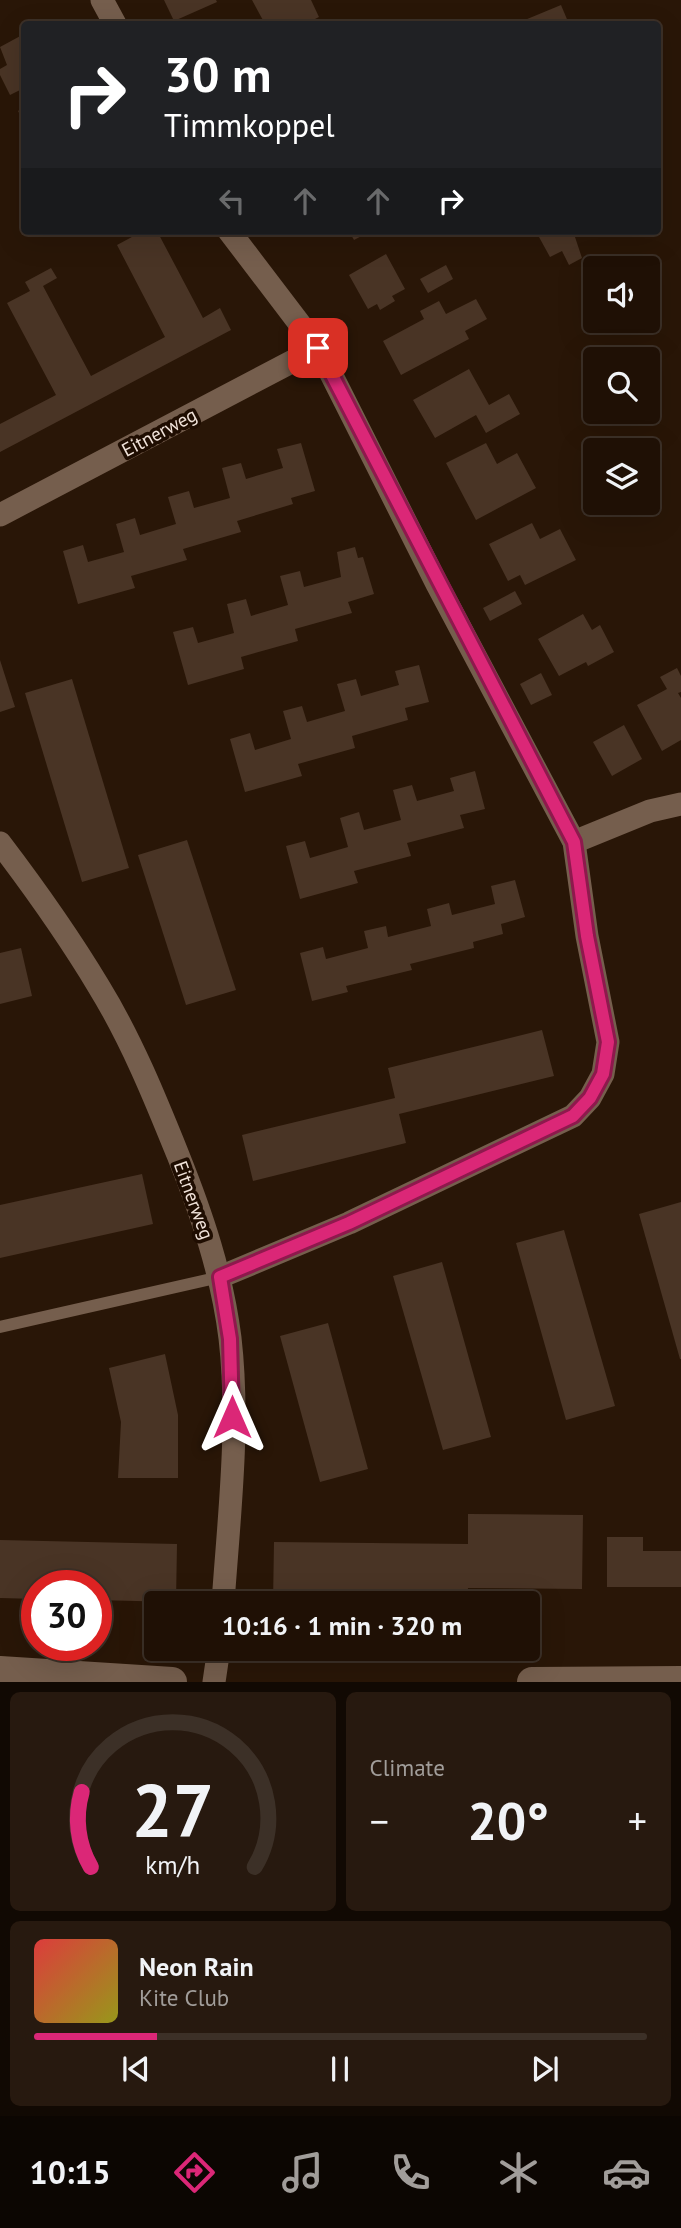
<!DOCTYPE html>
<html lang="en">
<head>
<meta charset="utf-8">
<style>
	:root { --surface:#1f1005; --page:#27190f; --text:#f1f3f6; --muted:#a19d9a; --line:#3c3027; --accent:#db2777 }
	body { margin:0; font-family:"PT Sans",sans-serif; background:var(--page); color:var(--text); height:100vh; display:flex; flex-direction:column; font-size:26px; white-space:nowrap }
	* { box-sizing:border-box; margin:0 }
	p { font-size:23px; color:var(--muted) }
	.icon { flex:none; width:38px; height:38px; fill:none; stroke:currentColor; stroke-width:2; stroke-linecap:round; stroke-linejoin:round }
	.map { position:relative; height:1682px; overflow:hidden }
	.details { display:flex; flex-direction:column; gap:10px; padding:10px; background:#110903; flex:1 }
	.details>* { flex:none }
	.top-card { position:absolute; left:21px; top:21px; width:640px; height:214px; border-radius:7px; box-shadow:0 7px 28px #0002,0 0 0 2px var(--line); background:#202124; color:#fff; overflow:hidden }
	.controls { position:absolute; left:583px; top:256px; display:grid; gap:14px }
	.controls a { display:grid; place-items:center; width:77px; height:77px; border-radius:7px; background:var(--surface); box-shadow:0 7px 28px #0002,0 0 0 2px var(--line); font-size:35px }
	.speed { position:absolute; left:21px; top:1570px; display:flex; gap:14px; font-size:35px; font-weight:700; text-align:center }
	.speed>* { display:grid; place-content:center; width:91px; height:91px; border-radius:50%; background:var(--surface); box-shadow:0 7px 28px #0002,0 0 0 2px var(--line); line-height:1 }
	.speed .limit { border:10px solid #d22; background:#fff; color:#111 }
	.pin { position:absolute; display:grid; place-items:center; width:60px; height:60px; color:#fff; margin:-30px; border-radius:14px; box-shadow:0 4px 10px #0006 }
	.me { position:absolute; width:77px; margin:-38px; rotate:0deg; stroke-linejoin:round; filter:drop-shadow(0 0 5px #0008) }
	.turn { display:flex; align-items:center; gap:24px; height:147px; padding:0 28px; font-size:32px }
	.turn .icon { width:91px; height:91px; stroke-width:2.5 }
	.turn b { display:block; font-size:49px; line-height:60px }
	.lanes { display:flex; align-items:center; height:66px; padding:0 28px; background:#0003; justify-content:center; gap:35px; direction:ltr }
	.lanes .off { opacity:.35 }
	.big { font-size:52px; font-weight:700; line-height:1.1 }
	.details .widget { flex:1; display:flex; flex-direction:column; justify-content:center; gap:10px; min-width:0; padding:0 24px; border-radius:10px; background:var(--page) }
	.details .dial { align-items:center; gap:0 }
	.dial svg { height:182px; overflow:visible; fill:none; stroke:var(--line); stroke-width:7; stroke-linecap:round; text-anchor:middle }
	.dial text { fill:var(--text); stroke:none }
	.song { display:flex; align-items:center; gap:21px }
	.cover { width:84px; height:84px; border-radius:10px; background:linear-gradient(135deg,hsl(0 70% 55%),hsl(60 70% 35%)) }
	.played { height:7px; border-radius:4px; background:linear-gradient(90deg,var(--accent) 20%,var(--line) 20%) }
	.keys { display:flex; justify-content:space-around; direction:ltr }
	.heat { display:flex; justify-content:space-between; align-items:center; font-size:38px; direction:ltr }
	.details .tiles { flex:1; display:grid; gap:10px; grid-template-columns:1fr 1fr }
	.widget:last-child { grid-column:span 2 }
	.trip { position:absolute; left:144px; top:1591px; width:396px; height:70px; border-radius:7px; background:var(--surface); box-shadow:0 7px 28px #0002,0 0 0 2px var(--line); font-weight:700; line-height:70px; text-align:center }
	.menu { display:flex; height:112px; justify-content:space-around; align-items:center; background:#0c0602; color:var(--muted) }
	.menu .icon { width:49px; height:49px }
	.menu .current { color:var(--accent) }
	.menu b { font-size:32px; color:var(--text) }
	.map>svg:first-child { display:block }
	.building { fill:#493425 }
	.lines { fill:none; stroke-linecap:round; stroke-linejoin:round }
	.service { stroke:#755e4d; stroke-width:12 }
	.minor { stroke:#755e4d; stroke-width:23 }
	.tertiary { stroke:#755e4d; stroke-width:30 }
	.route-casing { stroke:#8e194d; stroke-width:18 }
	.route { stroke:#db2777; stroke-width:12 }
	.labels { text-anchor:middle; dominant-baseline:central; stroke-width:7; stroke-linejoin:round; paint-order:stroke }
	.street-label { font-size:19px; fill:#f0e2d9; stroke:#1f0d01 }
</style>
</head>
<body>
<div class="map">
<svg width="681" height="1682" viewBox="0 0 681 1682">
	<rect width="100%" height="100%" fill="#291607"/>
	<g class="building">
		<path d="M164,0H216L217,2L174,21Z"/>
		<path d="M252,0H311L319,17L305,24H265Z"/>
		<path d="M561,5L569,24H521L520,22Z"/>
		<path d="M24,34V98L20,90L10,95L0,75V69L7,65L0,47Z"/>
		<path d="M24,107V122L18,111Z"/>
		<path d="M143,231H157L203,318L220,308L231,330L0,452V424L56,395L7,303L30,291L25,282L51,268L57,278L43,286L91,376L165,337L117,245Z"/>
		<path d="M349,231H371L354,240Z"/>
		<path d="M549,231H573L582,258L569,265L562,251L550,257L539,237Z"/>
		<path d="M386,254L405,289L392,296L395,301L380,310L377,304L368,309L349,275Z"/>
		<path d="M446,265L453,279L428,293L420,279Z"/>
		<path d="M476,299L487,319L465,331L469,339L401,375L383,341L424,319L420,311L439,301L446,314Z"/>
		<path d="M469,369L489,405L509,394L520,414L486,433L476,415L435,438L413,400Z"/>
		<path d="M301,443L315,491L291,498L293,504L237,521L241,532L183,549L187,560L131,576L135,588L78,604L63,551L83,545L88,562L124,552L116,524L135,518L140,535L176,524L168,497L189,491L194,508L230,498L222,468L241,463L246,479L283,468L277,449Z"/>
		<path d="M486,443L497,464L517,453L536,488L476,520L446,463Z"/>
		<path d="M532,523L540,539L560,529L576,560L525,585L520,575L508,581L489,544Z"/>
		<path d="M355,547L358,558L363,557L374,594L348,602L352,613L295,629L298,641L241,657L244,669L188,685L173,632L193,627L198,643L234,633L227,604L246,599L251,616L288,605L280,576L300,571L304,587L341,577L337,552Z"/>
		<path d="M515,591L522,604L490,621L483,608Z"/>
		<path d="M583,614L592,630L600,625L614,652L588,666L586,662L559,676L538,639Z"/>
		<path d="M0,660L15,707L0,712Z"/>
		<path d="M419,665L429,702L405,708L408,720L352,736L355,748L298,764L302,776L245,792L230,739L250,733L255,750L291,739L283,711L302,706L307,722L345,711L337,684L356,679L361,696L399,685L395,671Z"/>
		<path d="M677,668L681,676V692L678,693L681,698V740L662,751L637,705L667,689L660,677Z"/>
		<path d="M541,673L552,695L531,705L520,684Z"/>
		<path d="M72,679L129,868L82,882L25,693Z"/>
		<path d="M624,725L642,759L612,776L593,742Z"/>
		<path d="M475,771L485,809L460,815L464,828L407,843L411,856L354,871L358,883L300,899L286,846L305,841L310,858L348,847L340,818L359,812L364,830L401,820L393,790L412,785L417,801L454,791L450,778Z"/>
		<path d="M187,840L236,990L186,1005L138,855Z"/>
		<path d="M515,880L525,917L501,924L503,934L473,942L474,948L410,964L412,970L346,986L348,992L312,1001L300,953L323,947L326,959L368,948L364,931L386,926L388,937L431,926L427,909L449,903L452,915L495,904L491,886Z"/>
		<path d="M21,948L32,996L0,1004V953Z"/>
		<path d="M542,1030L554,1076L399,1114L406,1143L253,1181L242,1135L395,1098L388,1068Z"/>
		<path d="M142,1174L153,1224L0,1258V1205Z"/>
		<path d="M681,1202V1359H680L639,1214Z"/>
		<path d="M564,1230L615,1406L566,1420L516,1243Z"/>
		<path d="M442,1262L491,1437L443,1450L393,1276Z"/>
		<path d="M328,1323L368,1469L320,1482L280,1336Z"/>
		<path d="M165,1354L178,1415V1478H118L121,1422L109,1368Z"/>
		<path d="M468,1514L583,1515L582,1589L468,1588L467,1603H273L274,1542L468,1544Z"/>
		<path d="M607,1537H643V1551H681V1587H607Z"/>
		<path d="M0,1540L177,1544L176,1602L96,1600V1586H37V1599L0,1598Z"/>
	</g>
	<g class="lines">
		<path class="service" d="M0,1327L220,1277"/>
		<g class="minor">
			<path d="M102,0L115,24"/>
			<path d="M0,515L318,348"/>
			<path d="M574,842L650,811L681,804"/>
			<path d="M0,843C35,889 69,937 99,987C131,1039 155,1098 178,1155C202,1215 222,1274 230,1338C240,1425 229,1516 223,1603"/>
			<path d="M220,1277L349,1223L573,1116L590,1098L603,1074L608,1042L587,936L574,842L437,584L318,348L229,231"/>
			<path d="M214,1682L219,1648"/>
		</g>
		<g class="tertiary">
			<path d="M0,1671L172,1682"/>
			<path d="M532,1682L681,1681"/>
		</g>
	</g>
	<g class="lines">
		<defs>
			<path id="route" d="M232,1417L230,1339L220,1277L349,1223L573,1116L590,1098L603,1074L608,1042L587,936L574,842L318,348"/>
		</defs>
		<use href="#route" class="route-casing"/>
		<use href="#route" class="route"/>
	</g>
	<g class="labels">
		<g class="street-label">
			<text transform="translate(159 432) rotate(-28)">Eitnerweg</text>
			<text transform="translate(194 1200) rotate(70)">Eitnerweg</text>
		</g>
	</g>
</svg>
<div class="controls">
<a><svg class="icon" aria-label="sound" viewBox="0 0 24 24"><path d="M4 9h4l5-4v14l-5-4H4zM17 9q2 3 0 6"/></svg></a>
<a><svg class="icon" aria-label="search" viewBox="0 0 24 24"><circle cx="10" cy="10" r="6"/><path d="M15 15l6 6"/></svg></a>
<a><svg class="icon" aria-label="layers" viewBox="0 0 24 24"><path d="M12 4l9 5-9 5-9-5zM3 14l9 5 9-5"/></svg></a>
</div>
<div class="speed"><div class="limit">30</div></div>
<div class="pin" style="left:318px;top:348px;background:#d93025"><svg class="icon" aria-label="arrive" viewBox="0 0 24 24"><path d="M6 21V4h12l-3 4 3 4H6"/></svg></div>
<svg class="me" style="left:232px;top:1417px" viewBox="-20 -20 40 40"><path d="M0-17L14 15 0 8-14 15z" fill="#db2777" stroke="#fff" stroke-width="4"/></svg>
<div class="trip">10:16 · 1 min · 320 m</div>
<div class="top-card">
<div class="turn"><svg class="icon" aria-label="right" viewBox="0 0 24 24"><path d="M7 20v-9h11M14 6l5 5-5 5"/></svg><div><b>30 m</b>Timmkoppel</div></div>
<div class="lanes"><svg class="icon off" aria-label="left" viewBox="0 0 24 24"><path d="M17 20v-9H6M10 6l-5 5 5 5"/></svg><svg class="icon off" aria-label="ahead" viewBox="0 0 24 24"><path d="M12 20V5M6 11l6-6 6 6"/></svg><svg class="icon off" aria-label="ahead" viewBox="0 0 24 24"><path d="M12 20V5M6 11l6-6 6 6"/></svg><svg class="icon" aria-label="right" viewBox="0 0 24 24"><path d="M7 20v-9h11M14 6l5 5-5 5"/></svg></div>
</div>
</div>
<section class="details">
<div class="tiles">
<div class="widget dial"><svg viewBox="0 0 100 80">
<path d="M14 69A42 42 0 1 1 86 69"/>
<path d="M14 69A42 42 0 0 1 10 36" stroke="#db2777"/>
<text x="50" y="56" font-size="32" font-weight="700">27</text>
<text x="50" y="72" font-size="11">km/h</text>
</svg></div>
<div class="widget"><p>Climate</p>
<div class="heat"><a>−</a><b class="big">20°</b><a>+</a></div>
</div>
<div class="widget">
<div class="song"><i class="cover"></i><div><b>Neon Rain</b><p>Kite Club</p></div></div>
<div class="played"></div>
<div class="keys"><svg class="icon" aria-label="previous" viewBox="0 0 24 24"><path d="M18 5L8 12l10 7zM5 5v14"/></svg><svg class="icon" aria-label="pause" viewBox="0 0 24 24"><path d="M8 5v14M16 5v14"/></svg><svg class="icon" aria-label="next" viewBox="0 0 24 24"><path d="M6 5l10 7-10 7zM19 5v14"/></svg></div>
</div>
</div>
</section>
<nav class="menu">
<b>10:15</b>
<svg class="icon current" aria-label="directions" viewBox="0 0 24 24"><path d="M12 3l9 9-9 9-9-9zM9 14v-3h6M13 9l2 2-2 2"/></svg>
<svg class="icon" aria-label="music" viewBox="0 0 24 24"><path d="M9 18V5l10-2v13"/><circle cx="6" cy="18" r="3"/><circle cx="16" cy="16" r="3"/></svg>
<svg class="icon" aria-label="phone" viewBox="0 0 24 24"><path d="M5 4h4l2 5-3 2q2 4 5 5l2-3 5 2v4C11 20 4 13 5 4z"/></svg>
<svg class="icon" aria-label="climate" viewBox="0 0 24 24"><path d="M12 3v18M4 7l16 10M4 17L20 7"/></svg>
<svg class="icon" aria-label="car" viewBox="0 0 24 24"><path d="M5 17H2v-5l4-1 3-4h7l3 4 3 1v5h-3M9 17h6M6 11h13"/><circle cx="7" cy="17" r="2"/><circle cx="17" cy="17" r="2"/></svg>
</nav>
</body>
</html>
